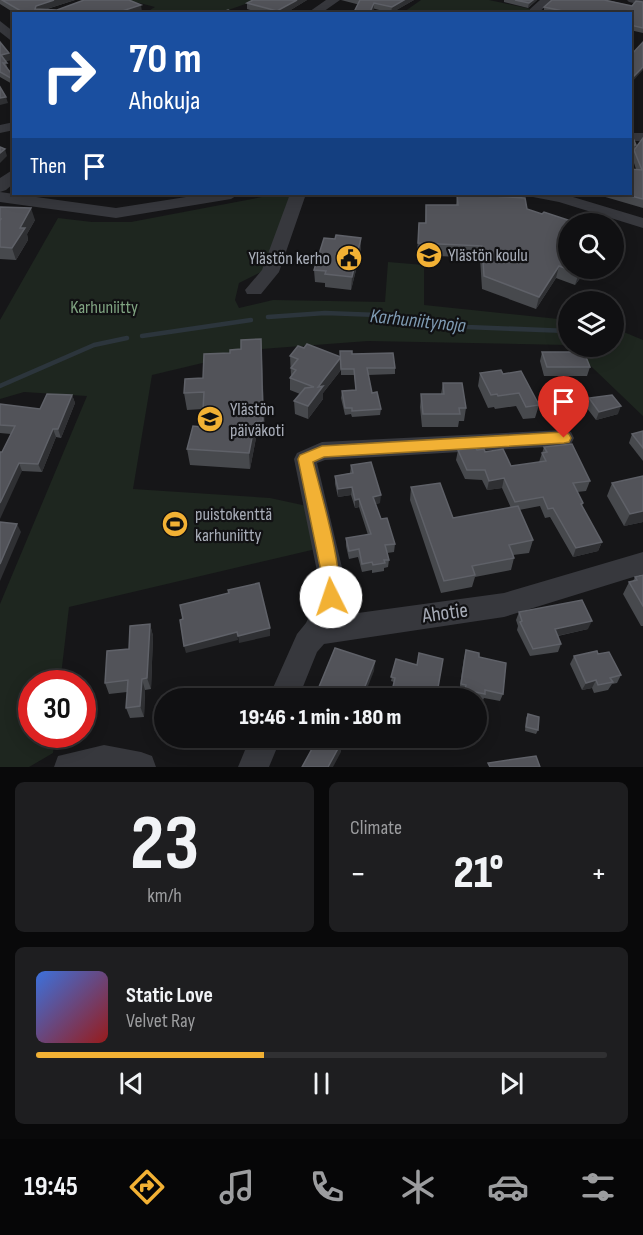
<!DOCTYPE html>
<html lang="en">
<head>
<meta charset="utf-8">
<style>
	:root { --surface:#101012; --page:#1e1e20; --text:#f1f3f6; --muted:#9c9d9f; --line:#303032; --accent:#f2b134 }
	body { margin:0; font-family:"Sofia Sans Condensed",sans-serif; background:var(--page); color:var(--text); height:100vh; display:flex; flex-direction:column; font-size:22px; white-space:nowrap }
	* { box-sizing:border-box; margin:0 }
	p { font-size:20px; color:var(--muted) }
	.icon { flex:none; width:33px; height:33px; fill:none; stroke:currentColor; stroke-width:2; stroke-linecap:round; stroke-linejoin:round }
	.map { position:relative; height:767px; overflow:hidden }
	.side { display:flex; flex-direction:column; gap:15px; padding:15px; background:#09090a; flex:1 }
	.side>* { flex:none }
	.top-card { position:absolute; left:12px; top:12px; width:620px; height:183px; border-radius:0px; box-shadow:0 3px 15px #0003,0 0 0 2px var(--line); background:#1a4fa0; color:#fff; overflow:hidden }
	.controls { position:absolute; left:558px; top:213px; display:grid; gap:12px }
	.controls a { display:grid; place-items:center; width:66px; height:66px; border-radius:50%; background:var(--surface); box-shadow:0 3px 15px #0003,0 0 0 2px var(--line); font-size:30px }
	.speed { position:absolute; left:18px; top:670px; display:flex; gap:12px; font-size:30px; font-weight:700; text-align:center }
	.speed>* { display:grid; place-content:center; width:78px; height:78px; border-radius:50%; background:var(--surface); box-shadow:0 3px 15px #0003,0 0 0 2px var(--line); line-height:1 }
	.speed .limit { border:9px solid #d22; background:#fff; color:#111 }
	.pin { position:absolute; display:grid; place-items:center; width:51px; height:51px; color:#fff; margin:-62px -26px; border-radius:50% 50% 50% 0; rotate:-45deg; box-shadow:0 0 6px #0007 }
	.pin .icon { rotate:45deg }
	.me { position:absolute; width:66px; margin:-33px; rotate:356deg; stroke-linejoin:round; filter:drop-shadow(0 0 4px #0008) }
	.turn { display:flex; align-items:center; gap:21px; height:126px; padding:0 18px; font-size:27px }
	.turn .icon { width:78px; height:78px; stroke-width:2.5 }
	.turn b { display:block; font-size:42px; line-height:51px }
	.then { display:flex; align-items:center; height:57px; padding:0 18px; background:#0003; gap:12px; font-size:22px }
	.big { font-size:45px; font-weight:800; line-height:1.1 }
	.side .tile { flex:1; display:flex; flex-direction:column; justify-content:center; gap:9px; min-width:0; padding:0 21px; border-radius:9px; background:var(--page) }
	.side .dial { align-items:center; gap:0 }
	.dial b { font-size:78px; line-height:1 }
	.song { display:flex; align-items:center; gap:18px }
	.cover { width:72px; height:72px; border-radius:9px; background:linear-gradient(135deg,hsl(220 70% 55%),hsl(0 70% 35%)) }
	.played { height:6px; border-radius:3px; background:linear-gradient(90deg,var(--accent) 40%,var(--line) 40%) }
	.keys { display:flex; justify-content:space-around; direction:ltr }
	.heat { display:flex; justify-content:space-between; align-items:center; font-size:33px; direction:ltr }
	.side .tiles { flex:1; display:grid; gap:15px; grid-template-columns:1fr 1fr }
	.tile:last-child { grid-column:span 2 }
	.trip { position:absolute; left:154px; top:688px; width:333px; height:60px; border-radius:30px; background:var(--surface); box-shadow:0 3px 15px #0003,0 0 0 2px var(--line); font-weight:800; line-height:60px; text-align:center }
	.tab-bar { display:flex; height:96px; justify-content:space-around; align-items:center; background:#060607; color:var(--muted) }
	.tab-bar .icon { width:42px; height:42px }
	.tab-bar .on { color:var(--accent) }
	.tab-bar b { font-size:27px; color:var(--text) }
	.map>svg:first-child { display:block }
	.green { fill:#1e261f }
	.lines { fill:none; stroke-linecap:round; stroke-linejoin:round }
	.stream { stroke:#2c353c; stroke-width:4.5 }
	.minor { fill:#37383d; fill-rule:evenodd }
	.wall { fill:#47494d }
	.shaded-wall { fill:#2f3033 }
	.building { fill:#525359; stroke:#5f6168; stroke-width:1.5 }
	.route { fill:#f2b134; stroke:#9d7322; stroke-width:1.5 }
	.labels { text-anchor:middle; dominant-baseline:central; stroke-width:4.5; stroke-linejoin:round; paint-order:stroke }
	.poi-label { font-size:18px; fill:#a8adb8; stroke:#111113; text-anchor:start }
	.park-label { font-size:18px; fill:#7fa381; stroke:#111113 }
	.water-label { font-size:20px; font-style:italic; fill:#7f9bb3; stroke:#111113 }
	.near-street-label { font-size:21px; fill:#a8adb8; stroke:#111113 }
</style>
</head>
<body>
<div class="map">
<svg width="643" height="767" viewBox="0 0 643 767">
	<rect width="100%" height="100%" fill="#161618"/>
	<g class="green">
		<path d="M128,0H257L217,14L145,13L155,7Z"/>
		<path d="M421,0H489L549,13L401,14Z"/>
		<path d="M278,194L292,195L267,269L239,283L235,300L239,308L273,300L385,302L388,262L424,265V305L568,320V345L368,341L261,349L152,375L133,489L270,498L307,506L316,549L69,607L60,684H32V735H55L53,753L29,767H0V604L87,396L24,392L0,399V320L58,218L92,222H131Z"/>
		<path d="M614,328L643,340V416L571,347L614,346Z"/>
	</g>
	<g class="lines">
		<g class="stream">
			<path d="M268,317L325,313L378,315L467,327L568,331"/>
			<path d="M142,336L251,320"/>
			<path d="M0,386L94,345L127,338"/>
		</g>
		<g class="minor">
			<path d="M326,0H340L320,14H306Z"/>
			<path d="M540,0H553L538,13H530V9Z"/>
			<path d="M627,0H643V5L629,2Z"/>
			<path d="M0,21L14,32V43L0,32Z"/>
			<path d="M14,122V130L0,133V125Z"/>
			<rect x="630" y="133" width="13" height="8"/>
			<path d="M14,169V183L6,190L0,192V178Z"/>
			<path d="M0,192L116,208L205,194H239L231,199L116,218L0,202Z"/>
			<path d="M290,194H306L279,272L261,294H247L245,290L262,270Z"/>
			<path d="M531,194H563L643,218V228L559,202L533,197Z"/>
			<path d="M563,430L571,432L574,438L571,444L563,446L325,460L317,463L344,576V597L336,616L504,593L643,552V574L504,617L324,644L317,652L298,699H268L297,634L306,623L318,597V576L294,459L297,453L322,442Z"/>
			<path d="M250,738H281L269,767H238Z"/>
			<path d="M104,745L141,752L152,756L156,767H54L58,756Z"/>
		</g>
	</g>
	<g class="wall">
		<path d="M0,0H75L44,10L142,12L136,14H16L0,4Z"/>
		<path d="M253,0H307L284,14H264L247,9V3Z"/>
		<path d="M341,0H414L391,13Z"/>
		<path d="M504,0H537L528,8L504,2Z"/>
		<path d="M552,0H607L632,6L643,2V33L630,30V14H555L544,11V7Z"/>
		<path d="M0,42L9,53L11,60L5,61L8,69L14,77V85L0,77Z"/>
		<path d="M630,131L636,145L635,149L643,138V208L602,196L603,194H630L636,169L632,157L633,153H630Z"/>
		<path d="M457,194L527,209L568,268L587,269L575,285L556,278L536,309L482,289L480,258L417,255L419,223H425L426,205H456Z"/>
		<path d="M0,207L35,220L27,234L28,240L16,260L0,259Z"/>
		<path d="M361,250L351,290L325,287V283L315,282L314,270Z"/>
		<path d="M261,339L265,438H256L250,469L190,465L187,449L202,427L203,409L187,410L184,393L203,378L230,353L241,349Z"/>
		<path d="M542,352L590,367L587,376H544L540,361Z"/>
		<path d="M352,354L395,368V374L368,375L372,393L381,409L380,415L352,417L351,414L345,415L341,398L342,391L356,390L354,375H341V367V370L323,393V399L308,419L295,414L294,401L300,394L290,390V378L291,376L290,356L340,357Z"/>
		<path d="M480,373L503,374L539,405L535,418L523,419L516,406L495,409L494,407L488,408L478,386Z"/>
		<path d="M443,383L466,408L464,421H459L458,427H422L420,407L421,394H441Z"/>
		<path d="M72,395L75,403L61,438L56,437L42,472L22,471L2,452L11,434L0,433V404L40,409Z"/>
		<path d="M589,398L618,414L596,420L586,407Z"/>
		<path d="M643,431V461L629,443L632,434Z"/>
		<path d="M544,447L590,481L586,491L577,492L583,503L582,506L602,542L598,551L573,557L550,517L545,518L540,506L519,510L533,540L529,553L513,555L514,558L511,570L475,577L472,587L441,593L410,500L411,487L453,518L511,508L502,488L487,490L482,480L465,479L456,460L458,450H477L485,452L511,466L539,462Z"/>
		<path d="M351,465L380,503L375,504L381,519L395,544L394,552L387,553L389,560L388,567L384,568V571L372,573V570L362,572L358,557L349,559L346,546V538L368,535L359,507L355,508L351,495L338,497L335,484V476L350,473Z"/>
		<path d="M612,483L643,522L624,526L607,496Z"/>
		<path d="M643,575V626H641L623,594L629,582L633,581L635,577Z"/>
		<path d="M519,612L588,629L558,636L561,644L558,652L530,656L517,630L518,626L516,620Z"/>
		<path d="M150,624L153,636L151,689L145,690L144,717L130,718L126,708L127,692L109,694L105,683L129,649Z"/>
		<path d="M466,650L479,657L503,694L500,701L484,698L482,702L477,700V699H471L463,697L464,693L459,692L464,658Z"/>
		<path d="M598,654L621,675L617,683L612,684L608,690L594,693L592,688L582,690L570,664L574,656Z"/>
		<path d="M396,659L436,699H406L391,695L394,682L391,681Z"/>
		<path d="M528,714L538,730L536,734L525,731L526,718Z"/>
	</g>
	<g class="shaded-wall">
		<path d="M54,0H75L37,12L35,9L36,6Z"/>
		<path d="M297,0H307L284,14H277V11Z"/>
		<path d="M404,0H414L391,13L392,7Z"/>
		<path d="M533,0H537L528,8L529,3Z"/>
		<path d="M374,3V9L372,14H369Z"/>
		<path d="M141,5L142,12L136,14H113Z"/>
		<path d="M9,53L11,60L2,61L1,55Z"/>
		<path d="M643,67V70L631,83L632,78Z"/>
		<path d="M6,97L8,103L0,105V98Z"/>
		<path d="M5,149L7,156L0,163V153Z"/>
		<path d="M85,194H98L85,197Z"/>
		<path d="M31,208L35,220L27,234L28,240L16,260L12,248L20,228Z"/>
		<path d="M361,238V250L351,290L352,277Z"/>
		<path d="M559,266L556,278L536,309L539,297Z"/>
		<path d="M582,268H587L575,285L579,273Z"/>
		<path d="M261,339L262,356L265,438L263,421Z"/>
		<path d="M341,357V370L323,393V399L308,419V406L318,387Z"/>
		<path d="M72,395L75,403L61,438L58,429Z"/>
		<path d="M621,406L618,414L596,420L599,412Z"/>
		<path d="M255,422L256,438L250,469L249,453Z"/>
		<path d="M53,429L56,437L42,472L38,464Z"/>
		<path d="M19,463L22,471L0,519V503Z"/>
		<path d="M504,478L502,488L487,490L489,481Z"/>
		<path d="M352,487L351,495L338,497V489Z"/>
		<path d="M381,495L380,503L372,505L373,497Z"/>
		<path d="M359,499V507L355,508V500Z"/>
		<path d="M643,511V522L624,526L630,514Z"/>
		<path d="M17,524L21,532L0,581V564Z"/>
		<path d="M602,542L598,551L573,557L576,548Z"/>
		<path d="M592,621L588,629L552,637L555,629Z"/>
		<path d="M150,624L153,636L151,689L147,678Z"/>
		<path d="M270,628V636L239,643L238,636Z"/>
		<path d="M237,632L238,640L186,653L184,646Z"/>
		<path d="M375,661L374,671L363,699H360Z"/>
		<path d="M142,679L145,690L144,717L140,706Z"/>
		<path d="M596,680L592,688L582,690L586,683Z"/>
		<path d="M181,738H217L183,745Z"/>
		<path d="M341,743V752L333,767H328Z"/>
	</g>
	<g class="building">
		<path d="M2,0H54L36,6L35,9L57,10L84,0H129L141,5L113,14H26Z"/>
		<path d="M253,0H297L277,11L247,3Z"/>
		<path d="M360,0H404L392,7L374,3L369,14H353Z"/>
		<path d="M515,0H533L529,3Z"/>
		<path d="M552,0H604L632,6L636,1L643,2V28L630,25V14H577L544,7Z"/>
		<path d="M228,10L235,14H217Z"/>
		<path d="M0,42L9,53L1,55L7,63H3L14,77V80L0,72Z"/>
		<path d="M643,42V67L632,78L630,77V56Z"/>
		<path d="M0,87L6,97L0,98Z"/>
		<path d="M630,131L636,145H630Z"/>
		<path d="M643,138V199L623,194H630V169L642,170L634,150Z"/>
		<path d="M0,147L5,149L0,153Z"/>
		<path d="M457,194L525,198L527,209L542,214L544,212L580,224H568V268H582L579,273L559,266L539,297L484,276L482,246L418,243L419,223H426V205H458Z"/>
		<path d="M0,207L31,208L20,228H25L12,248L0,247V221L1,219H0Z"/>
		<path d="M336,235L361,238L352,277L325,274L326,271L314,270L324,238L335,239Z"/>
		<path d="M261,339L263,421L255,422L249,453L187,449L193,426L202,427L204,392L184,393L185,379L203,378L204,354L230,353V350L241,349V340Z"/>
		<path d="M307,344L341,357L318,387L323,386L308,406L294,401L305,388L314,387L290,378L296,370L291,368L298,359L290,356L298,346L304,348Z"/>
		<path d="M340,351H352V354L393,353L395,368H367L372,393L377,392L381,409L352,411V408H345L342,391L356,390L354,369H341Z"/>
		<path d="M542,352H584L590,367H547Z"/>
		<path d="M501,370L503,374L521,371L539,405L526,407L519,393L498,396L497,394L491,395L480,373Z"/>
		<path d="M443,383H462L466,408H459L460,414H423L421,394H444Z"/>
		<path d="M47,394L72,395L58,429H53L38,464L19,463L0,503V452H2L15,426L0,425V404L40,409Z"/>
		<path d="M612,395L621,406L599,412L589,398Z"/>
		<path d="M643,431V448L632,434Z"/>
		<path d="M572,444L590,481L573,483L583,503L581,504L602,542L576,548L553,508L548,509L543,497L515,502L504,478L489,481L485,470H467L458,450L475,447L477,450L484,449L485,452L503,449L511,466L546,461L542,453L547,452L544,447Z"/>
		<path d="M371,462L381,495L373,497L381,519L387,518L395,544L385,545L389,560H384L385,563L373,565L372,562L362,564L359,549L349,551L346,538L371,534L359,499L355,500L352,487L338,489L335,476L353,473L351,465Z"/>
		<path d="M643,476V511L630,514L612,483Z"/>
		<path d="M440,483L453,518L518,506L533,540L509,545L514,558L472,566L475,575L444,581L411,487Z"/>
		<path d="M0,522L17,524L0,564Z"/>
		<path d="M643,575V606L629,582L637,580L635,577Z"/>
		<path d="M259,583L270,628L238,636L237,632L184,646L180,620L183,619L180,605L229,593L228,590Z"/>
		<path d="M582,600L592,621L555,629L561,644L533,649L520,622L522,621L519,612Z"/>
		<path d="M150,624L147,678L142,679L140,706L126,708L128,680L105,683L107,651L129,649L130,626Z"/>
		<path d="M335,648L375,661L360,699H314Z"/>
		<path d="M466,650L479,653V657L506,663L503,694L485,690V694L465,690L466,685L461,684Z"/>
		<path d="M597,651L598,654L609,652L621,675L610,678L613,682L598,685L596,680L586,683L574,656Z"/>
		<path d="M419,653L443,659L436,699H420L392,691L395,678L391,677L396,659L417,665Z"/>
		<path d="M528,714L539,717L538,730L526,727Z"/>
		<path d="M318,738H337L336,740L341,743L328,767H302Z"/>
		<path d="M536,756L540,767H490L488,763Z"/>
	</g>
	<path class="route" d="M564,432L569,434L571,438L569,442L564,443L324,457L313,462C320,490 347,580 337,602L331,604L325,602L322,597V576L298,459L300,455L322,446Z"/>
	<defs>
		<symbol id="school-disc" viewBox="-11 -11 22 22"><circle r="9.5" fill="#f2b134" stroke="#111113"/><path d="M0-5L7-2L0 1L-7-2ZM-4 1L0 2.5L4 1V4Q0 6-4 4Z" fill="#111"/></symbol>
		<symbol id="civic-disc" viewBox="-11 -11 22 22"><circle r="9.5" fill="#f2b134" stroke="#111113"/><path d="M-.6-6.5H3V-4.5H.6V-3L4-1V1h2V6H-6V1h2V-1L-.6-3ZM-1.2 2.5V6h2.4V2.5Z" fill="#111"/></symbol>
		<symbol id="stadium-disc" viewBox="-11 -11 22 22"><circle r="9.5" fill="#f2b134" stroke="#111113"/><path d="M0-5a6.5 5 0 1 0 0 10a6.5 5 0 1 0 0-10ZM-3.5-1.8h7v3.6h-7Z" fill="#111"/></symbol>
	</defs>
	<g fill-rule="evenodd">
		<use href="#school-disc" x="414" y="240" width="30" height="30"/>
		<use href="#civic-disc" x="334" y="243" width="30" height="30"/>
		<use href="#school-disc" x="195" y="404" width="30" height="30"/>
		<use href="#stadium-disc" x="160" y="509" width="30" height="30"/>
	</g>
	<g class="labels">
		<g class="poi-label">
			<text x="448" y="255">Ylästön koulu</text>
			<text x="330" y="258" text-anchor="end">Ylästön kerho</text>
			<text x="230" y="409">Ylästön<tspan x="230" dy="21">päiväkoti</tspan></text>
			<text x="195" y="514">puistokenttä<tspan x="195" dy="21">karhuniitty</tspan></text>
		</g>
		<g class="park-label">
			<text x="104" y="307">Karhuniitty</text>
		</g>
		<g class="water-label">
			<text transform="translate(418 321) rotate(6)">Karhuniitynoja</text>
		</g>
		<g class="near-street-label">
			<text transform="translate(445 613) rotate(-8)">Ahotie</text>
		</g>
	</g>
</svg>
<div class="controls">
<a><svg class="icon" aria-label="search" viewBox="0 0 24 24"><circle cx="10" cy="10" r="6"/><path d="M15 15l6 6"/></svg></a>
<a><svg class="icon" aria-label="layers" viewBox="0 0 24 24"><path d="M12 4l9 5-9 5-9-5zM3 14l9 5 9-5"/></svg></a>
</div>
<div class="speed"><div class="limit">30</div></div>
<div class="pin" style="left:564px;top:438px;background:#d93025"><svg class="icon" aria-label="arrive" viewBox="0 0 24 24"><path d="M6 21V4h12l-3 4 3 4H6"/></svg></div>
<svg class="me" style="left:331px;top:597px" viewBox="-20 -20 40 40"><circle r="19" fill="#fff"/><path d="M0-13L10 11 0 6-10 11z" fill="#f2b134"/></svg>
<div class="trip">19:46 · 1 min · 180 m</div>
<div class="top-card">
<div class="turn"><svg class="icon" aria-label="right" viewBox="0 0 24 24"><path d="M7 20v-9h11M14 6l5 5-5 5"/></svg><div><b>70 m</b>Ahokuja</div></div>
<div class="then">Then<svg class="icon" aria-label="arrive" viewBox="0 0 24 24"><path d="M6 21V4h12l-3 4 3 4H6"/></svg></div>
</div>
</div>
<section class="side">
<div class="tiles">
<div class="tile dial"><b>23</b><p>km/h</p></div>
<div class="tile"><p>Climate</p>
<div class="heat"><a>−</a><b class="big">21°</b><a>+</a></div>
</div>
<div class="tile">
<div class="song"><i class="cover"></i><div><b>Static Love</b><p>Velvet Ray</p></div></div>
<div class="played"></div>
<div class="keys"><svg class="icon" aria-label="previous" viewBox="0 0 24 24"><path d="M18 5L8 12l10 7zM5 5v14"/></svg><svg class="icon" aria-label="pause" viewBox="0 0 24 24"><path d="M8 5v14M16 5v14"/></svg><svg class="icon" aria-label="next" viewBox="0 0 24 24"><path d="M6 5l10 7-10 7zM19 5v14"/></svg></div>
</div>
</div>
</section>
<nav class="tab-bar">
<b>19:45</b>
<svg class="icon on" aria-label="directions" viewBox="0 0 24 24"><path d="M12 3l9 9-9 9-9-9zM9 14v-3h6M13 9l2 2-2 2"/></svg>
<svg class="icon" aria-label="music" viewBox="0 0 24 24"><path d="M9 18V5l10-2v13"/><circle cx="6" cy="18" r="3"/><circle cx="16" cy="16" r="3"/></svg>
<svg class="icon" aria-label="phone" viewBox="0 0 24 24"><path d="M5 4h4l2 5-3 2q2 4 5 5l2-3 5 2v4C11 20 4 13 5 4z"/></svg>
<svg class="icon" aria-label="climate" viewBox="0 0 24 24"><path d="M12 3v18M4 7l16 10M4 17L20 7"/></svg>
<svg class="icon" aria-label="car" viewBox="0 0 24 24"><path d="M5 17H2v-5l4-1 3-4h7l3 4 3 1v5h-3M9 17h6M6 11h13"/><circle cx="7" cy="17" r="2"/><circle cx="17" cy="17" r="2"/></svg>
<svg class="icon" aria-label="filters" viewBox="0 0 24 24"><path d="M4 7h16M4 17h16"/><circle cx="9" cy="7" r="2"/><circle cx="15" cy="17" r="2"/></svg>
</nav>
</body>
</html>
